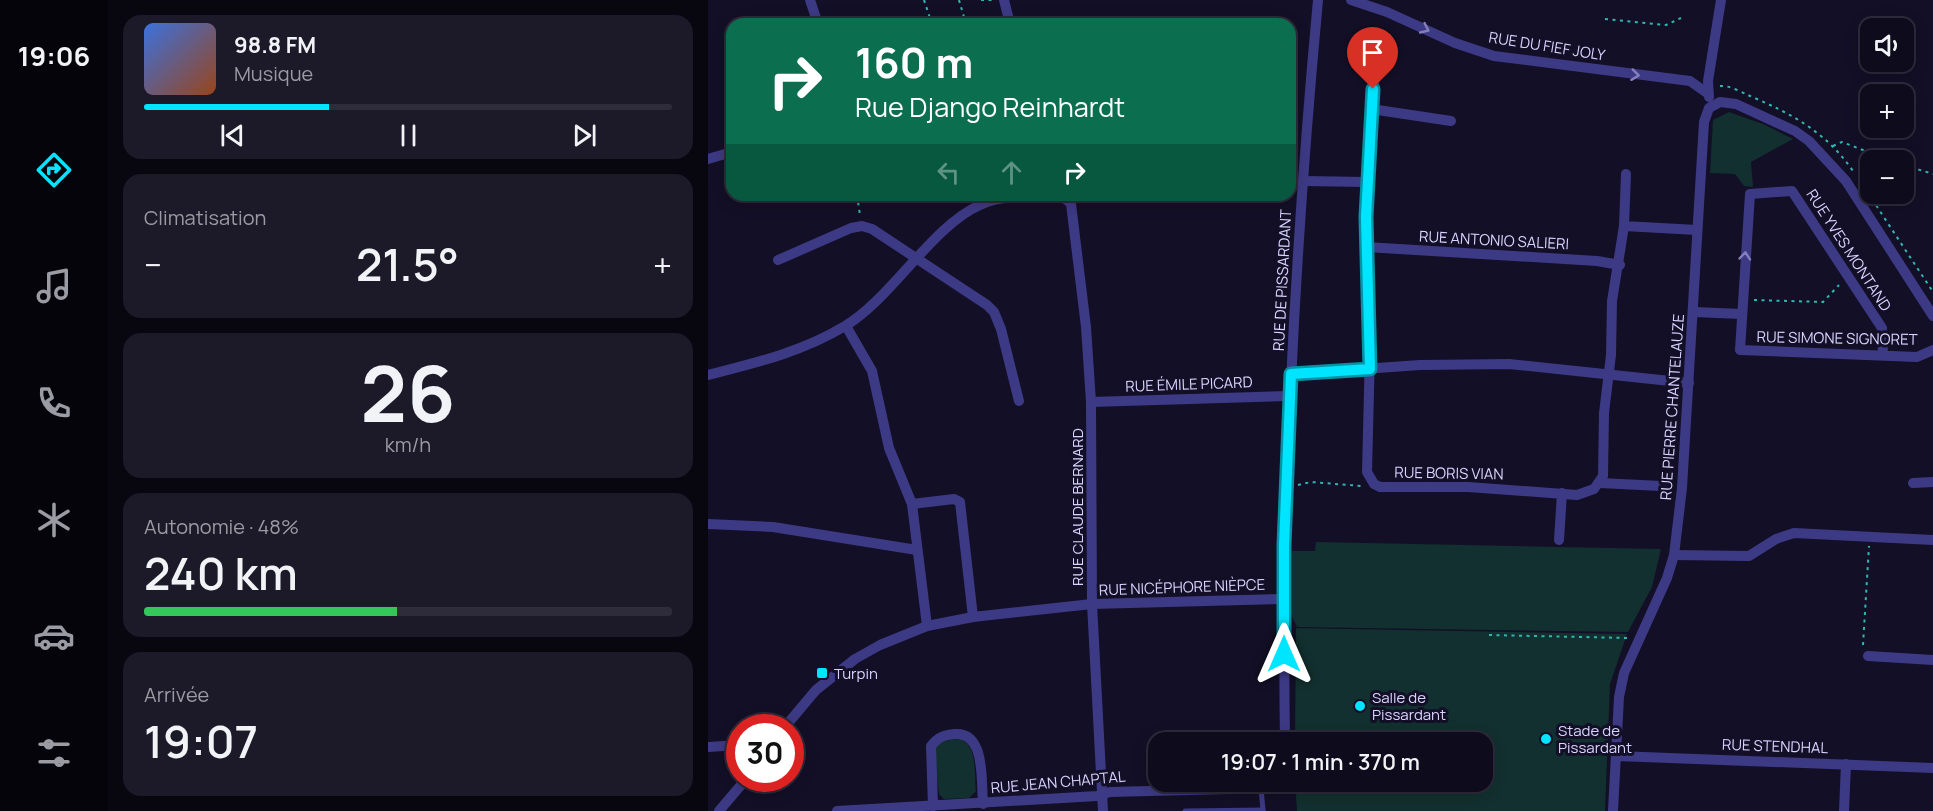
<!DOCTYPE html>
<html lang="fr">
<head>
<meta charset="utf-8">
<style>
	:root { --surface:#0e0b1c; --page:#1c1929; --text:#f1f3f6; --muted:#9b9ba3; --line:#2e2b3b; --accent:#00e5ff }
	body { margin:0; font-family:Manrope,sans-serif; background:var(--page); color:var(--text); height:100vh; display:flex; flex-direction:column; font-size:22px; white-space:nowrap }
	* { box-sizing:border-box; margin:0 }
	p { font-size:20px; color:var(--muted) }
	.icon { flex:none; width:33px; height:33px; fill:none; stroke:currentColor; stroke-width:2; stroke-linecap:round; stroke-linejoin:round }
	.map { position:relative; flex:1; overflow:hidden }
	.sheet { display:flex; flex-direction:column; gap:15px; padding:15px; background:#08060f; width:600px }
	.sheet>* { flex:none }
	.top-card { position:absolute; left:18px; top:18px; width:570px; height:183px; border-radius:18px; box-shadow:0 3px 15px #0003,0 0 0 2px var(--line); background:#0b6e4f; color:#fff; overflow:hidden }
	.tools { position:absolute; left:1152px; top:18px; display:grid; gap:12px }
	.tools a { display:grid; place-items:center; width:54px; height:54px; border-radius:12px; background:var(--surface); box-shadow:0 3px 15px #0003,0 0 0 2px var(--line); font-size:30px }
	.speed { position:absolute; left:18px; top:714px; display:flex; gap:12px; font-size:30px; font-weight:700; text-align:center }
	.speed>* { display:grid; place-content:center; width:78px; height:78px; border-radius:50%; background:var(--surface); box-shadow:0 3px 15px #0003,0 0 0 2px var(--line); line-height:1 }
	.speed .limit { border:9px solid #d22; background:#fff; color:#111 }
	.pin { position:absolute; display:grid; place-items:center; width:51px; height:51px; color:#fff; margin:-62px -26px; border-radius:50% 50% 50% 0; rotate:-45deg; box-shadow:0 0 6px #0007 }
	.pin .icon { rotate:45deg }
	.me { position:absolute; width:66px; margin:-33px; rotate:0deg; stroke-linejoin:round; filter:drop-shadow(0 0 4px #0008) }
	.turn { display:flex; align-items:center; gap:21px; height:126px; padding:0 30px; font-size:27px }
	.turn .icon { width:78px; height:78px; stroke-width:2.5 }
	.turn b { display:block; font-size:42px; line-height:51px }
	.lanes { display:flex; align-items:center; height:57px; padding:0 30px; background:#0003; justify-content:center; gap:30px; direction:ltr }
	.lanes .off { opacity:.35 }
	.big { font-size:45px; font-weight:600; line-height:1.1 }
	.sheet .card { flex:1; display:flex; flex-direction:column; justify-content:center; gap:9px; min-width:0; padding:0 21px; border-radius:18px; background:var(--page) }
	.sheet .dial { align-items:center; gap:0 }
	.dial b { font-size:78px; line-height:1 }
	.song { display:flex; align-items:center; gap:18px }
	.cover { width:72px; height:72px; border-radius:9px; background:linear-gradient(135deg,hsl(220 70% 55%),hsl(20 70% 35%)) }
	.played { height:6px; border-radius:3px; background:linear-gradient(90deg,var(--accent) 35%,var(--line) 35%) }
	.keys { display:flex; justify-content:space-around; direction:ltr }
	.heat { display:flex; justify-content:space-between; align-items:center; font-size:33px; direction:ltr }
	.charge { height:9px; border-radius:4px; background:linear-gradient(90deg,#34c759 48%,var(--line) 0) }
	.trip { position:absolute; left:440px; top:732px; width:345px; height:60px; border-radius:18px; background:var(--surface); box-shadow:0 3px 15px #0003,0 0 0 2px var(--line); font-weight:600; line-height:60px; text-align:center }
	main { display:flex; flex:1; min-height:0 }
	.tab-bar { display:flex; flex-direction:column; width:108px; justify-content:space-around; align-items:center; background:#06040b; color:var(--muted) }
	.tab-bar .icon { width:42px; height:42px }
	.tab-bar .current { color:var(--accent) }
	.tab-bar b { font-size:27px; color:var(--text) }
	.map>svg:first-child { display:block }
	.green { fill:#12302f }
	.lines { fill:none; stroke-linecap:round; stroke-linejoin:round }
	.path { stroke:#2fb8b0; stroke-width:2; stroke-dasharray:3 4.5; stroke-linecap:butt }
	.lane { stroke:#3d3a85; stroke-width:5 }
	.street { stroke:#3d3a85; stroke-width:10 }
	.oneway { stroke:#837fbc }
	.route-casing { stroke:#0095a6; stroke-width:15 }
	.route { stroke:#00e5ff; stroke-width:10 }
	.poi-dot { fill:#00e5ff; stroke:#130f26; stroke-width:2 }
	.labels { text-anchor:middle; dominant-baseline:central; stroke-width:6; stroke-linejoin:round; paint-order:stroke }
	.street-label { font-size:15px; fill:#d9d4ff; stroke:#130f26 }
	.poi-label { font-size:15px; fill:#d9d4ff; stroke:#130f26; text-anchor:start }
</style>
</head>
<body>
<main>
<nav class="tab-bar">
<b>19:06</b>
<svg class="icon current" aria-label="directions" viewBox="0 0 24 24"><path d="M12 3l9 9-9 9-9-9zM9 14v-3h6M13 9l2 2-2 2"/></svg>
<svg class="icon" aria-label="music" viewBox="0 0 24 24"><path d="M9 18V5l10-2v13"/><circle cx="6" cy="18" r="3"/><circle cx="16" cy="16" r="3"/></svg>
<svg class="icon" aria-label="phone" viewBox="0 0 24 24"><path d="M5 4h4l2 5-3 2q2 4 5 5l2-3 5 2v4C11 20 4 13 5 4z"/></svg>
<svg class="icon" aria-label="climate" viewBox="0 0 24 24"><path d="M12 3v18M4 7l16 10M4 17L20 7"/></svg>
<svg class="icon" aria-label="car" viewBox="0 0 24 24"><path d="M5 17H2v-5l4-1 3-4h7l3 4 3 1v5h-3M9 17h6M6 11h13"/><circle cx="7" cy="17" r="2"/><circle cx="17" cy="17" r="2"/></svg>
<svg class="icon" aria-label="filters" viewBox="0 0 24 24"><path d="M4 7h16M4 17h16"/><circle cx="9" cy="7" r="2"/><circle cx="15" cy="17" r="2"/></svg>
</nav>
<section class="sheet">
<div class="card">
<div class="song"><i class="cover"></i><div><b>98.8 FM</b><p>Musique</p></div></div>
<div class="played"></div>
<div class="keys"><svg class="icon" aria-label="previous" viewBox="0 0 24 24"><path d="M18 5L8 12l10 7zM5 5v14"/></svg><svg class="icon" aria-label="pause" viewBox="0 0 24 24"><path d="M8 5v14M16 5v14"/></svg><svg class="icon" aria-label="next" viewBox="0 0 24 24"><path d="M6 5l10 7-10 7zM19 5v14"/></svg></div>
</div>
<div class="card"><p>Climatisation</p>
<div class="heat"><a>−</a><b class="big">21.5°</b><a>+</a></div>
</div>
<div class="card dial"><b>26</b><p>km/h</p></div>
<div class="card"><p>Autonomie · 48%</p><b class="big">240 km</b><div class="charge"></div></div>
<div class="card"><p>Arrivée</p><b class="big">19:07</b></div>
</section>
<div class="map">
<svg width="1225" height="811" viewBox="0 0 1225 811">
	<rect width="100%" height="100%" fill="#130f26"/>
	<g class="green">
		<path d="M1021,112L1055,124L1085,139L1043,162L1045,187L1036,186L1027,174L1002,173L1005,120Z"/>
		<path d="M608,542L953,549L944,587L920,632L589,627L584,617V551H607Z"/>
		<path d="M588,628L919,634L902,684L897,811H589L587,782H774V742H587Z"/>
		<path d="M252,739C270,745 266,775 268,791L261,798L236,799L231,794L226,752C230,740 241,740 252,739Z"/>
	</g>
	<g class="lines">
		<g class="path">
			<path d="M216,0L224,24"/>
			<path d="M251,0L258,24"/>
			<path d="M273,0H287"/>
			<path d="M897,19L958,25L973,18"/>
			<path d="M1012,86C1021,85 1033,92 1042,96C1084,114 1118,132 1145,171"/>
			<path d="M1125,146L1134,142L1181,160"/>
			<path d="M1196,165L1225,174"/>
			<path d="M1160,193L1225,292"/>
			<path d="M149,195L152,215"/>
			<path d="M1046,300L1115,302L1131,285"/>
			<path d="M590,485L603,482L653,486"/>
			<path d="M781,635L919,638"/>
			<path d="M1155,645L1161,546"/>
		</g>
		<g class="lane">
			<path d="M553,788L555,810"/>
			<path d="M477,811L555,810"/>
		</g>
		<g class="street">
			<path d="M102,0L110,24"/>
			<path d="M296,0L302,24"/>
			<path d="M643,0L679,12L747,43L786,56L982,81L999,93"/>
			<path d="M94,24L108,19"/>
			<path d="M670,50L663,109L658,182L662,351L659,472L666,484L672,487H760L869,495L886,489L895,476L896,413L903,355L904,301L916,226"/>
			<path d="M1001,97L1000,81L1013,0"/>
			<path d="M663,109L743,121"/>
			<path d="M0,159L24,152"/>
			<path d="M918,174L916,226L989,230"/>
			<path d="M595,181L658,182"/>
			<path d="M658,247L889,261L912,265"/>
			<path d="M70,260L143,228L154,226L164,229L279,305L286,312L293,329L311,401"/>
			<path d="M986,312L1033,314"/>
			<path d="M138,326L164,371L181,448L204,504"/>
			<path d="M1175,355L1174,328L1084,191L1042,194L1032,350L1209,357L1225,350"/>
			<path d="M583,374L712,365L801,364L981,383"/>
			<path d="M0,375C47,363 94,352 137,326C184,298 224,226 272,205C288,197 308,197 326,196C340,196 354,192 363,204L378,327L383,402L384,604L395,811"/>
			<path d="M383,402L580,396"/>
			<path d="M892,483L953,486"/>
			<path d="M1205,483L1225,482"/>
			<path d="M0,524L65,527L209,550"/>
			<path d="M851,540L854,493"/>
			<path d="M966,555L1041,556L1068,539L1086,533L1225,540"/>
			<path d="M219,626L204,504L246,499L252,502L265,617"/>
			<path d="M1160,656L1225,660"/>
			<path d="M76,728L108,690L147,659L172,645L219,626L265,617L384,604L576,599"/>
			<path d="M577,742C573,494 587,247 610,0"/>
			<path d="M0,747L32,745"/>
			<path d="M909,756L1225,768"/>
			<path d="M225,806L223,746C230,737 236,735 247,734C278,732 273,782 275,804"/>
			<path d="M11,811L39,778"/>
			<path d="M129,811L389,796L402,792L560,788L572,782"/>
			<path d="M905,811L911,697L916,673L959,578L966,555L974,488L996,122L1001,108L1012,102L1028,104L1087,131L1101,141L1138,181L1225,316"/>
			<path d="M1136,811L1138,764"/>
		</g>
	</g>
	<defs><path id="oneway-chevron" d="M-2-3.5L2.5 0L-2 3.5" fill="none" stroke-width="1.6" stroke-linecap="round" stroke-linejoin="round" transform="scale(1.5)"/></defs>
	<g class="oneway">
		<use href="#oneway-chevron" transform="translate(717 29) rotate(25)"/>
		<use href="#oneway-chevron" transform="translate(927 75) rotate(7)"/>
		<use href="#oneway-chevron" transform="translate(1037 256) rotate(-85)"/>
	</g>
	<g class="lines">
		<defs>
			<path id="route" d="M576,654V545L583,374L662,369L658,217L665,89"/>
		</defs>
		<use href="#route" class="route-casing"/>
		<use href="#route" class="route"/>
	</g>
	<g class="poi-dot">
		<rect x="108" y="667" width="12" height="12" rx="3"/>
		<circle cx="652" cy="706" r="6"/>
		<circle cx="838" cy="739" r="6"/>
	</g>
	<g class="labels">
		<g class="street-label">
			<text transform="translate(839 46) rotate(9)">RUE DU FIEF JOLY</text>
			<text transform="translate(786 240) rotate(3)">RUE ANTONIO SALIERI</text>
			<text transform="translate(1141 250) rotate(57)">RUE YVES MONTAND</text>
			<text transform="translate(574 280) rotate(-87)">RUE DE PISSARDANT</text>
			<text transform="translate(1129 338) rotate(1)">RUE SIMONE SIGNORET</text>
			<text transform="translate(481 384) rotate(-2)">RUE ÉMILE PICARD</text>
			<text transform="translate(964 407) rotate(-86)">RUE PIERRE CHANTELAUZE</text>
			<text transform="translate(741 473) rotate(1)">RUE BORIS VIAN</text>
			<text transform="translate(369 507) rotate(-90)">RUE CLAUDE BERNARD</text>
			<text transform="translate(474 587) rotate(-2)">RUE NICÉPHORE NIÈPCE</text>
			<text transform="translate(1067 746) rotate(2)">RUE STENDHAL</text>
			<text transform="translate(350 782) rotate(-5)">RUE JEAN CHAPTAL</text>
		</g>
		<g class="poi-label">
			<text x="126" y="673">Turpin</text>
			<text x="664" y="697">Salle de<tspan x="664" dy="17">Pissardant</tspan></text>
			<text x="850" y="730">Stade de<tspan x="850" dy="17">Pissardant</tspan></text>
		</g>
	</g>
</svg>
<div class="tools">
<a><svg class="icon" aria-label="sound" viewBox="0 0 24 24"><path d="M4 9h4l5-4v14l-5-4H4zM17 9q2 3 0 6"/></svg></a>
<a>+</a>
<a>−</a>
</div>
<div class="speed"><div class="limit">30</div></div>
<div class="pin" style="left:665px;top:89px;background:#d93025"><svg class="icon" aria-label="arrive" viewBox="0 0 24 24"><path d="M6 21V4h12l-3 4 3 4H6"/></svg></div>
<svg class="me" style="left:576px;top:654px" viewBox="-20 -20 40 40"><path d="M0-17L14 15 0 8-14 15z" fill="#00e5ff" stroke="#fff" stroke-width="4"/></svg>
<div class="trip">19:07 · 1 min · 370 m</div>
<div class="top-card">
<div class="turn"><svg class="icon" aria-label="right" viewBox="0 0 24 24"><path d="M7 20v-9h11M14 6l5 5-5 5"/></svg><div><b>160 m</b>Rue Django Reinhardt</div></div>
<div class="lanes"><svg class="icon off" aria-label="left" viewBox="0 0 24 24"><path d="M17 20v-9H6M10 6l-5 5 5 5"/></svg><svg class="icon off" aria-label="ahead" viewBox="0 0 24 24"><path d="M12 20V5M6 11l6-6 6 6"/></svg><svg class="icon" aria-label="right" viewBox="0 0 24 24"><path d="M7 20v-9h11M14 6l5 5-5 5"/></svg></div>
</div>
</div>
</main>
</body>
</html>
